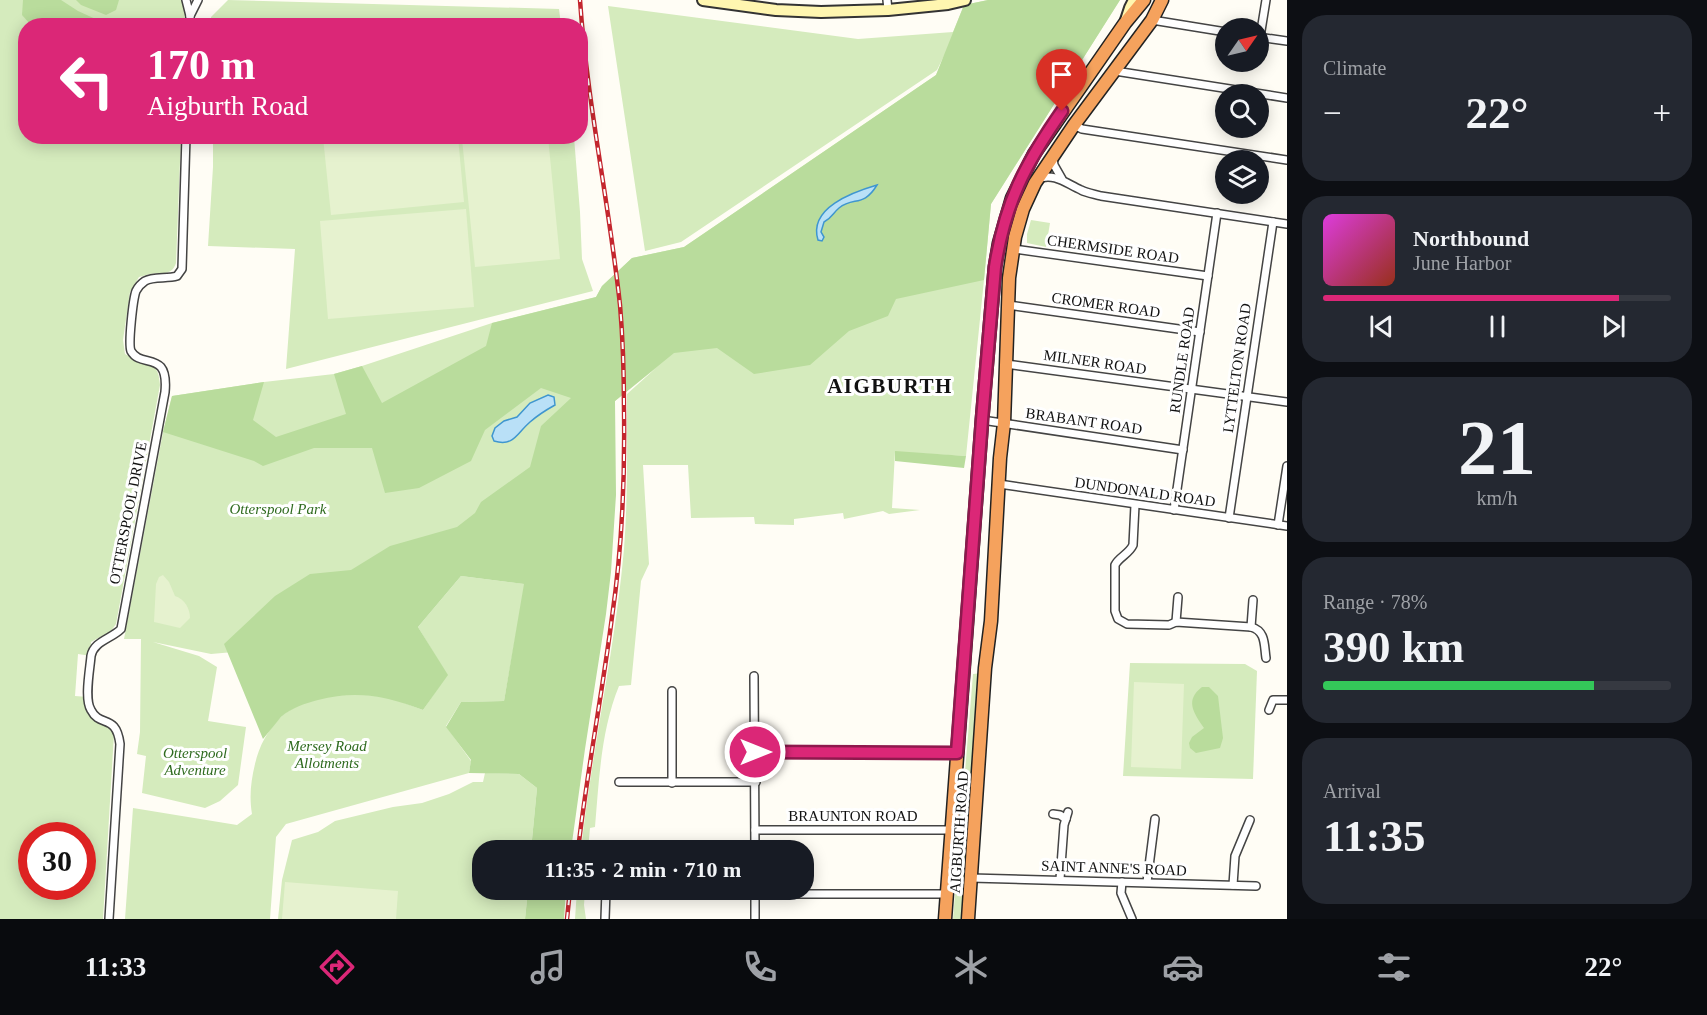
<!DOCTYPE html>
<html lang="en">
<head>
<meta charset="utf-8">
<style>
	:root { --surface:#171b24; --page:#242831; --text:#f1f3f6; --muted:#9ea1a6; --line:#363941; --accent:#db2777 }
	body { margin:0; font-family:"Times New Roman",serif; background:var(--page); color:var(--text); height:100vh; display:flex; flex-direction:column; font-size:22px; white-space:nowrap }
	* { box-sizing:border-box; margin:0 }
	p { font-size:20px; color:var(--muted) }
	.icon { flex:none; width:33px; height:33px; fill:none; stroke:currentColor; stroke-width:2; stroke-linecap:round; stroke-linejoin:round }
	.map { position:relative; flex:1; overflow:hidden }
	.drawer { display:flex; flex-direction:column; gap:15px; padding:15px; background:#0d0f14; width:420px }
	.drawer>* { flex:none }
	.top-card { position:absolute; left:18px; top:18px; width:570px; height:126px; border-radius:24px; box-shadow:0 3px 15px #0003; background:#db2777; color:#fff; overflow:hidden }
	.needle { width:39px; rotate:56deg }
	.fabs { position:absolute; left:1215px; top:18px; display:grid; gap:12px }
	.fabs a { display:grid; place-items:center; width:54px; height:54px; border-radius:50%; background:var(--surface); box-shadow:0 3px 15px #0003; font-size:30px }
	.speed { position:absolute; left:18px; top:822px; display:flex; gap:12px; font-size:30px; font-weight:700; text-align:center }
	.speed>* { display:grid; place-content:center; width:78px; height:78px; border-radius:50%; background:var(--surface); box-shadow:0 3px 15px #0003; line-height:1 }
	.speed .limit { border:9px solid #d22; background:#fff; color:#111 }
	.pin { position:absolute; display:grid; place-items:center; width:51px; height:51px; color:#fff; margin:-62px -26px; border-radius:50% 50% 50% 0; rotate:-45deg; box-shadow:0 0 6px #0007 }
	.pin .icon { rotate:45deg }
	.me { position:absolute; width:66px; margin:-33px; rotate:90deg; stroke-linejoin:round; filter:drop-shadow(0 0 4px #0008) }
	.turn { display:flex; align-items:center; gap:21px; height:126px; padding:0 30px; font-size:27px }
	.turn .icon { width:78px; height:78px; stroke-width:2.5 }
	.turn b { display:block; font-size:42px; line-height:51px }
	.big { font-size:45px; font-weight:600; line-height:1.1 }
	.drawer .widget { flex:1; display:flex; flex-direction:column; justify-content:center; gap:9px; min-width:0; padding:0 21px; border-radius:24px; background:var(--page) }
	.drawer .dial { align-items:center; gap:0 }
	.dial b { font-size:78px; line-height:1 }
	.song { display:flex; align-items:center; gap:18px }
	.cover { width:72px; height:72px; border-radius:9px; background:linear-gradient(135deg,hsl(300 70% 55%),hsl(10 70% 35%)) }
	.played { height:6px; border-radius:3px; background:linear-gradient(90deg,var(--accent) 85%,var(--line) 85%) }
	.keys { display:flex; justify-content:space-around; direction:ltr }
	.heat { display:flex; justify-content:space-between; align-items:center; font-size:33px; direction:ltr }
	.charge { height:9px; border-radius:4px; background:linear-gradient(90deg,#34c759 78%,var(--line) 0) }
	.trip { position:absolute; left:472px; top:840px; width:342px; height:60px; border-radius:24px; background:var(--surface); box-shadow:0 3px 15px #0003; font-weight:600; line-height:60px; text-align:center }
	.dock { display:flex; height:96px; justify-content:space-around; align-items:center; background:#090b0e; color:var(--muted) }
	.dock .icon { width:42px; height:42px }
	.dock .active { color:var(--accent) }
	.dock b { font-size:27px; color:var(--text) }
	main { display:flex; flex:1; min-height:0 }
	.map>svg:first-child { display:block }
	.green { fill:#d5ebbd; fill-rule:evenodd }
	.forest { fill:#b9dc9c }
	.pitch { fill:#e6f2cf }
	.water { fill:#b9e0f7; stroke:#3f96cf; stroke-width:1.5 }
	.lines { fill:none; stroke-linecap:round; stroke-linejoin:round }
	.street-casing { stroke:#444; stroke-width:10 }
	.secondary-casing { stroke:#333; stroke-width:14 }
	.highway-casing { stroke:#222; stroke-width:15 }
	.street { stroke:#fff; stroke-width:7 }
	.secondary { stroke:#fff6b0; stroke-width:10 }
	.highway { stroke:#f5a25d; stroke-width:12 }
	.rail-casing { stroke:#c4262e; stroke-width:4.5 }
	.rail { stroke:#fff; stroke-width:2; stroke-dasharray:7; stroke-linecap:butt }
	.route-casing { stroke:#8e194d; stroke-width:15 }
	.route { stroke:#db2777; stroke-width:10 }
	.labels { text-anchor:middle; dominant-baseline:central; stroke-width:6; stroke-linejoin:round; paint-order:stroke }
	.street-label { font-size:15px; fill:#111; stroke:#fff }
	.park-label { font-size:15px; font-style:italic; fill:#2f6b1f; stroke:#fff }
	.district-label { font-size:21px; font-weight:bold; letter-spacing:1.5px; fill:#111; stroke:#fff }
</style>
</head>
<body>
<main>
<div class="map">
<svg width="1287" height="919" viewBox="0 0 1287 919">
	<rect width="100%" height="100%" fill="#fffdf5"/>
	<g class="green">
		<path d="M0,0H183L186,23V25L26,26V136L181,137L176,263C172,276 162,272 150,274C146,275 143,276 139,277L130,292L123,340L125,354C146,366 158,357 160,385L116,624L111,631L91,642V656L78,654L75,696L88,697L84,703C93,726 102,718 114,734L103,919H0ZM32,836H82V886H32Z"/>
		<path d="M228,0L559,9L561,25H212L211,17Z"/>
		<path d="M988,0H1120L991,204L984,280L966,456L895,452L892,508L920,510L889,514L883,511L844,519L843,513L794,519V525L755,524L754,517L691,518L688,465H643L649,564L641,581L631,685L619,686C601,730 599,780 595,827L590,828L588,850H581C592,749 615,650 624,549C628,497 627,445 627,394L656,368L615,401L528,506L289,647L211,654L153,642L199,656L217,667L208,721L246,727L238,785L220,801L205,808L142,793L146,756L137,754L140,732L141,639H124L163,432L172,396L264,382L334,374L362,366L492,323L596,297L602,286L632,258L684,247L936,75L945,54L937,70L681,242L645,251L608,6L858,39L953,32L964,5Z"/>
		<path d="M213,137H574L580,212L582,259L593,291L286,369L295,249L208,246L213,167Z"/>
		<path d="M1031,220L1050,223L1046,247L1027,243V234Z"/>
		<path d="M461,576L525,584L504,701L461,702L446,726L471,761L469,773L286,824L276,837L270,919H125L133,808L237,825L252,814C249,796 251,781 255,764C259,746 268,729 282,716C310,692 363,691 397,700C405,703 414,707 423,710L447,675L418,627Z"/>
		<path d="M1130,663L1245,664L1257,671L1253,779L1123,776Z"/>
		<path d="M983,673L965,919H953L973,674Z"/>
		<path d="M485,773L519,774L537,788L531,850H483V890H528L525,919H278L282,880L292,840L318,832L335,821L393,807L422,803L449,794L473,782H483Z"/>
		<path d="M577,890H585L584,905L586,919H575Z"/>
	</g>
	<g class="forest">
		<path d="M23,0H61L78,11L100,21L95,25H31L22,15Z"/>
		<path d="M76,0H119L116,10L106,15L81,5Z"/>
		<path d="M988,0H1120L991,204L984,280L896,299L888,316L849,331L810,365L754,374L717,348L674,353L615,401L616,495L611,572L606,614L585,749L571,850H531L537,788L519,774L469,773L471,760L446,727L461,702L504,701L524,584L461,576L418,627L448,675L423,710C386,696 357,690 318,700C306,703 291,708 281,717C275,724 269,732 263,739L224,644L275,596L310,574L351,570L390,546L457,527L475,513L481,502L530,467L541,426L571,398L541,388L485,430L471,461L419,488L385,493L372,448H314L263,466L254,461L163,432L172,396L264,382L253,420L276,437L346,414L334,374L362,366L382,403L486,346L492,323L596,297L602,286L632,258L684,247L936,75L964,5Z"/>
		<path d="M895,451L966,456L964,468L895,461Z"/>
		<path d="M1202,687H1209L1218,696L1223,738L1220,748L1196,753L1190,748L1189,743L1192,737L1204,728C1193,712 1185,700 1202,687Z"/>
		<path d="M528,890H566L564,919H525Z"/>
	</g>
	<g class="pitch">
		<path d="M323,137H458L464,202L331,215Z"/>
		<path d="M486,137H548L560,259L475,267L462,139Z"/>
		<path d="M466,209L474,307L328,319L320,221Z"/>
		<path d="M163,575L169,582L175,596C185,599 190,609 190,618L180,628L154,622L156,584L159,577Z"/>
		<path d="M1134,682L1184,684L1181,769L1131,767Z"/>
		<path d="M285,882L398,891L396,919H282Z"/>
	</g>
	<g class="water">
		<path d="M877,185C863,208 854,196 839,208C833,213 832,218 824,222L821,232L824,237L822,241L818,240C808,208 853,192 877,185Z"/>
		<path d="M548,395L554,397L555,405C546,410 538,415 530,422C517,433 514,447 494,441L492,436L495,428L504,421L517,417L530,403Z"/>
	</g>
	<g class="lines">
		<defs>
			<g id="street">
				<path d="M186,0L190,16V26"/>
				<path d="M887,0L888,10"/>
				<path d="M190,16L198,0"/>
				<path d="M1152,20L1226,32"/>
				<path d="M1258,37L1287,41"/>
				<path d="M1260,37L1266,0"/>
				<path d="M1115,71L1287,98"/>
				<path d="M1074,125L1082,129L1287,160"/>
				<path d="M1053,157L1054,165L1062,179"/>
				<path d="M1038,179C1054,172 1067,184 1081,190C1087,193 1094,194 1101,196L1287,224"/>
				<path d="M1014,249L1208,276"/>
				<path d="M1008,305L1200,332"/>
				<path d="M1006,364L1287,402"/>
				<path d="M982,420L1183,450"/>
				<path d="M999,484L1287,526"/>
				<path d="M1135,505L1133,545C1129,554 1119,557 1115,565V611L1118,619L1127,624L1169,625L1176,622L1251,627C1266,631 1264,645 1266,658"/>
				<path d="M1174,510L1217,213"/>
				<path d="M1229,518L1273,222"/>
				<path d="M1278,525L1287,466"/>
				<path d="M1176,622L1178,597"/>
				<path d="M1251,627L1253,600"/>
				<path d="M754,676L755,850"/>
				<path d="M672,691V783"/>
				<path d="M1269,710L1273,700H1287"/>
				<path d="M755,752L957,753"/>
				<path d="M619,782H756"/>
				<path d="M1053,814L1060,815L1066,819"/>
				<path d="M755,830H951"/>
				<path d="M971,878L1256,886"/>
				<path d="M1060,879L1064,825L1068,812"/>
				<path d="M1122,882L1121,893L1132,919"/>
				<path d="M1147,882L1155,819"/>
				<path d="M1233,885L1235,856L1250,820"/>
				<path d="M755,892V919"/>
				<path d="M755,894H947"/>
				<path d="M109,919L120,744C116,713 100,728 91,710C84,699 90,669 91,656C94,641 111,639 121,629L165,392C169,349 141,369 131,351C128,344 133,299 136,291C138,287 142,283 145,281C153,276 167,279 177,276L182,269L186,136"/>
				<path d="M605,919L606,890"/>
			</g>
			<g id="secondary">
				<path d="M703,0L776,10L821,12L888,10L948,4L965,0"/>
				<path d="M1126,20L1130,8L1134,0"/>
			</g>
			<g id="highway">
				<path d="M945,919L982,420L995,267L999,243L1012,198L1034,154L1125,23L1144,0"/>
				<path d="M968,919L985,668L991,621L1000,458L1004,423L1009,278L1015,237L1023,209L1035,183L1074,125L1152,20L1162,0"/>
			</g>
		</defs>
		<use href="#street" class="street-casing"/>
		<use href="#secondary" class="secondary-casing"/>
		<use href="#highway" class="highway-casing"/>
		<use href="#street" class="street"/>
		<use href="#secondary" class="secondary"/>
		<use href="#highway" class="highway"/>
		<defs>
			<g id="rail">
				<path d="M578,850C587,772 602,695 612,617C622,549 625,479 624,410C624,375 623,340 620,305C609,203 587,102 580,0"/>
				<path d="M567,919L570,890"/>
			</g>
		</defs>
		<use href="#rail" class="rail-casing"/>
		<use href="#rail" class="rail"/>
	</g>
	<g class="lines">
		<defs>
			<path id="route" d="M755,752L957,753L982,420L995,267C1005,203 1025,164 1062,111"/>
		</defs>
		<use href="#route" class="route-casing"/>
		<use href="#route" class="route"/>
	</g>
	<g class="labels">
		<g class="street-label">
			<text transform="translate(1113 249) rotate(8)">CHERMSIDE ROAD</text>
			<text transform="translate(1106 305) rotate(8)">CROMER ROAD</text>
			<text transform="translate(1182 360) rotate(-82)">RUNDLE ROAD</text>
			<text transform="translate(1095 362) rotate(8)">MILNER ROAD</text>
			<text transform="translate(1237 368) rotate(-82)">LYTTELTON ROAD</text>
			<text transform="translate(1084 421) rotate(8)">BRABANT ROAD</text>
			<text transform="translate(1145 492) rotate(8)">DUNDONALD ROAD</text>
			<text transform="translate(128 513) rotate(-79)">OTTERSPOOL DRIVE</text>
			<text x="853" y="816">BRAUNTON ROAD</text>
			<text transform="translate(959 832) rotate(-86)">AIGBURTH ROAD</text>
			<text transform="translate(1114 868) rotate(2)">SAINT ANNE'S ROAD</text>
		</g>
		<g class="park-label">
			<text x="278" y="509">Otterspool Park</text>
			<text x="327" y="746">Mersey Road<tspan x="327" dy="17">Allotments</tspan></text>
			<text x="195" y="753">Otterspool<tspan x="195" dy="17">Adventure</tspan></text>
		</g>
		<g class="district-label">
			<text x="890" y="386">AIGBURTH</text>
		</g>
	</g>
</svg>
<div class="fabs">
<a><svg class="needle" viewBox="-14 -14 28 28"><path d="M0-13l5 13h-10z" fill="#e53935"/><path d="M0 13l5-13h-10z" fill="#9ea1a6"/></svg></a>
<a><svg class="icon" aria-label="search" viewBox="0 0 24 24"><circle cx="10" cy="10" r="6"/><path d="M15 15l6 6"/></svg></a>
<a><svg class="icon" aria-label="layers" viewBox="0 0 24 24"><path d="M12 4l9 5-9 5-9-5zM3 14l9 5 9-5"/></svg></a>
</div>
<div class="speed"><div class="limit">30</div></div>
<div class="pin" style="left:1062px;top:111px;background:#d93025"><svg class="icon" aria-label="arrive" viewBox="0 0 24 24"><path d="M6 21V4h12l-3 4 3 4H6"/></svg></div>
<svg class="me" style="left:755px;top:752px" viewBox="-20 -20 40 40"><circle r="17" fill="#db2777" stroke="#fff" stroke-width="3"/><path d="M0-11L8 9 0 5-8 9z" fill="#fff"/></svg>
<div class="trip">11:35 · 2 min · 710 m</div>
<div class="top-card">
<div class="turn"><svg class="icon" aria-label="left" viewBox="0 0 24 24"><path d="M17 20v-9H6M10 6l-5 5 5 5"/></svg><div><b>170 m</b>Aigburth Road</div></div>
</div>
</div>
<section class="drawer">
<div class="widget"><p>Climate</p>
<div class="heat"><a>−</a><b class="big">22°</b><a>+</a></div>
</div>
<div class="widget">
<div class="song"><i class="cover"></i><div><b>Northbound</b><p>June Harbor</p></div></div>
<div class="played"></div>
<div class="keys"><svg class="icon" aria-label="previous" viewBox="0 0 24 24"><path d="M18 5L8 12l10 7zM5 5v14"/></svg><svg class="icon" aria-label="pause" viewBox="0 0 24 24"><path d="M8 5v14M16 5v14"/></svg><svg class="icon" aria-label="next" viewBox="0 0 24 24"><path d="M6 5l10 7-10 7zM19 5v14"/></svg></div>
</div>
<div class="widget dial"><b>21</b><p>km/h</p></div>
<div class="widget"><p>Range · 78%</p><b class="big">390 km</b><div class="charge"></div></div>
<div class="widget"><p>Arrival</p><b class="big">11:35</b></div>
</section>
</main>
<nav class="dock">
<b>11:33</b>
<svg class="icon active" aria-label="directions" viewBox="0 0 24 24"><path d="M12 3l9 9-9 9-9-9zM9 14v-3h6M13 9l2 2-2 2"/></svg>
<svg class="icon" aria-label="music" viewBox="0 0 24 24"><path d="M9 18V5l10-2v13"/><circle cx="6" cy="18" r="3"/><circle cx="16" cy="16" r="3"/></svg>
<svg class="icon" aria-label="phone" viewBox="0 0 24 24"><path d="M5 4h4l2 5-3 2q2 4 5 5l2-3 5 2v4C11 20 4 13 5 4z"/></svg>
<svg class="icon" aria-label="climate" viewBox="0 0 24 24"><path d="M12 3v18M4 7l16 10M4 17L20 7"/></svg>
<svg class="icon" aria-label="car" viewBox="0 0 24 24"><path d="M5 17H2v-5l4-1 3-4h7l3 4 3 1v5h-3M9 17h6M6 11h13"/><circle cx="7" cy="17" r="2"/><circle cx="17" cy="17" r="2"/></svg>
<svg class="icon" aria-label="filters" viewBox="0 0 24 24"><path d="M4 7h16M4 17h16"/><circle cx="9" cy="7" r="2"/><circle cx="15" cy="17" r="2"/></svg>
<b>22°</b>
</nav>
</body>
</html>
